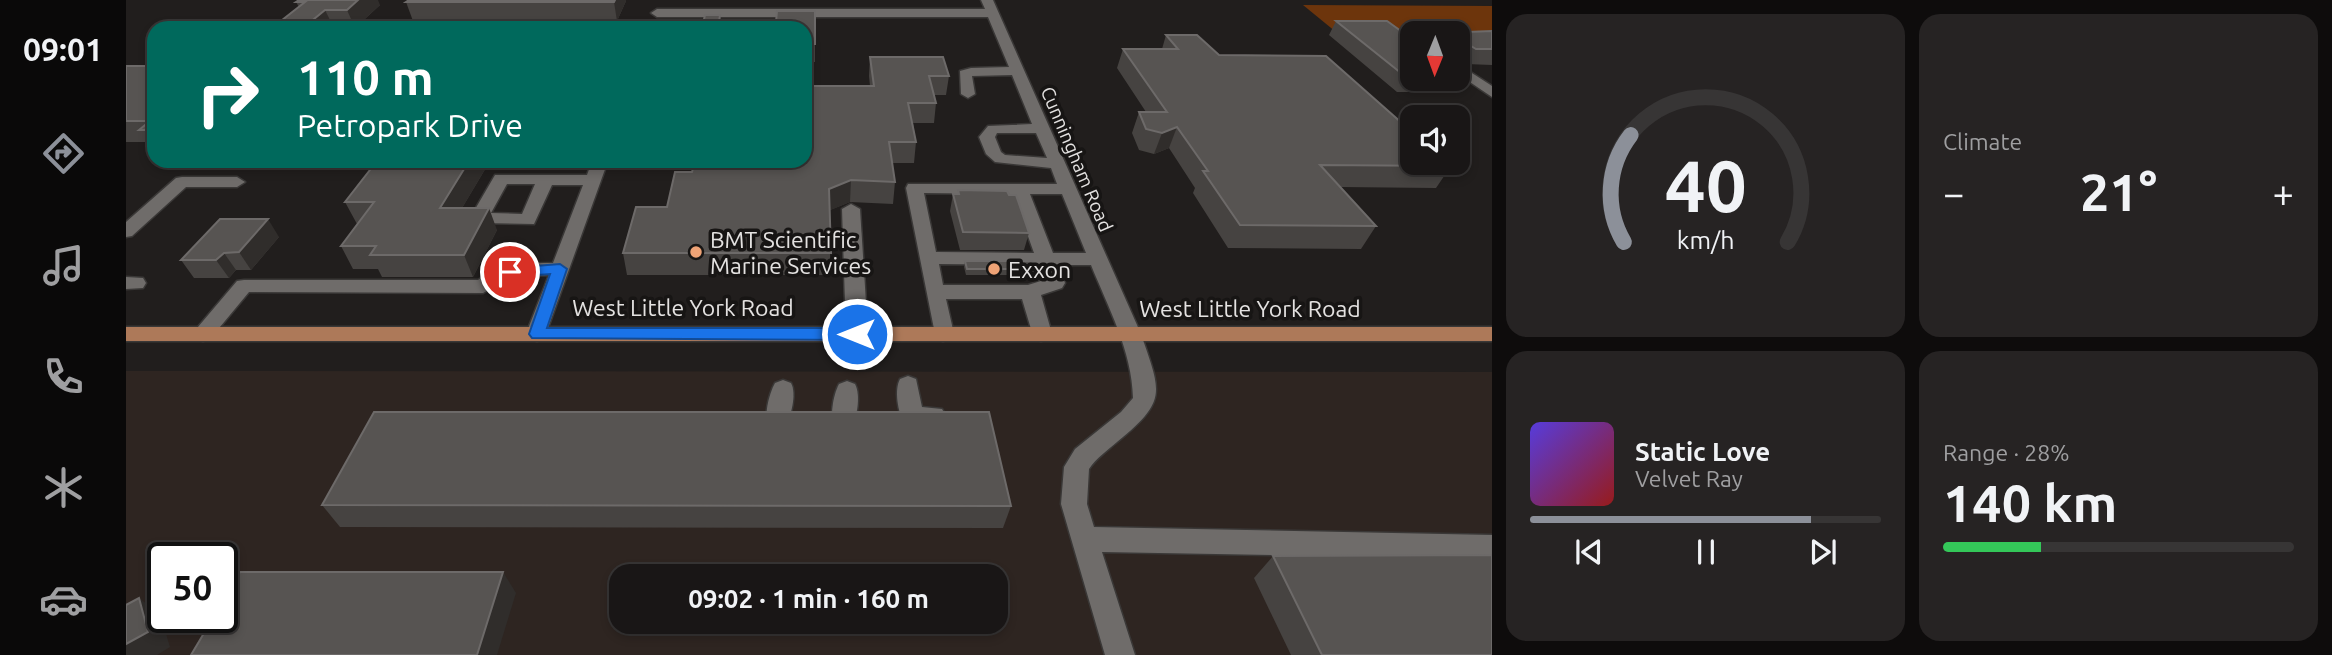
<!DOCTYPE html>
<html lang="en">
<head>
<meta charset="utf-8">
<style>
	:root { --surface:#191616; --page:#262323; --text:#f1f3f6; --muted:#9f9fa1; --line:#373535; --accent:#8c9099 }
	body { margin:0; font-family:Ubuntu,sans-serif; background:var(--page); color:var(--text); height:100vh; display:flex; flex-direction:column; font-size:26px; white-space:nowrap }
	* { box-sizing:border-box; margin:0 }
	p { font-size:23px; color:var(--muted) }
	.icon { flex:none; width:38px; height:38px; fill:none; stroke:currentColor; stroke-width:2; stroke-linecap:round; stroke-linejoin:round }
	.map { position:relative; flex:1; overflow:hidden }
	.drawer { display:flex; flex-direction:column; gap:14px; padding:14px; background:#0e0c0c; width:840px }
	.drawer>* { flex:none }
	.banner { position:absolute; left:21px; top:21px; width:665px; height:147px; border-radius:21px; box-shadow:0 4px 10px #0003,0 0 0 2px var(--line); background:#00695c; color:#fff; overflow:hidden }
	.needle { width:46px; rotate:181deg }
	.controls { position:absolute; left:1274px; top:21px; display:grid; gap:14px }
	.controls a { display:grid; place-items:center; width:70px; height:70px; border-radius:14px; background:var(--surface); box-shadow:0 4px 10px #0003,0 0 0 2px var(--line); font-size:35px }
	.speed { position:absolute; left:21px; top:542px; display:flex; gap:14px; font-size:35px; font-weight:700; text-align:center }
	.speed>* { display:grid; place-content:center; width:91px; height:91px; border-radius:50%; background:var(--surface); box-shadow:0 4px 10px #0003,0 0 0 2px var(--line); line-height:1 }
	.speed .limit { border:4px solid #111; border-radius:10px; background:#fff; color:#111 }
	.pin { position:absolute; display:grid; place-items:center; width:60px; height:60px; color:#fff; margin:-30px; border:4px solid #fff; border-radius:50%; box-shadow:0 2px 7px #0007 }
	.me { position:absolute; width:77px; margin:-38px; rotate:270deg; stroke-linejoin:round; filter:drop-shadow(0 0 5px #0008) }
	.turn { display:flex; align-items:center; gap:24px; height:147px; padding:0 35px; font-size:32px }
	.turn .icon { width:91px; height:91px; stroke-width:2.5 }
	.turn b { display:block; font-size:49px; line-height:60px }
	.big { font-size:52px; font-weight:700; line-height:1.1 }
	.drawer .widget { flex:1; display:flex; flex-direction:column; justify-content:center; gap:10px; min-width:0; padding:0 24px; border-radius:21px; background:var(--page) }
	.drawer .dial { align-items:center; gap:0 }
	.dial svg { height:182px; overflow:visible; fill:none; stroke:var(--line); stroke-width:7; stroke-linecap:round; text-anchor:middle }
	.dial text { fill:var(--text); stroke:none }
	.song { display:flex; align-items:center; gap:21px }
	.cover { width:84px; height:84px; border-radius:10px; background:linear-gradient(135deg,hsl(250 70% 55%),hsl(0 70% 35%)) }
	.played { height:7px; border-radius:4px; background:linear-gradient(90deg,var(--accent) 80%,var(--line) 80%) }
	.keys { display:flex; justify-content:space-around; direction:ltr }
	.heat { display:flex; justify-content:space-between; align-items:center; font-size:38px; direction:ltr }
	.charge { height:10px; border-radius:5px; background:linear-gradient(90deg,#34c759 28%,var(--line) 0) }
	.drawer .tiles { flex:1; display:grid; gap:14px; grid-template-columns:repeat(2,1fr) }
	.trip { position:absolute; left:483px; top:564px; width:399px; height:70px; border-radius:21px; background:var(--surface); box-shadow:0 4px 10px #0003,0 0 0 2px var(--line); font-weight:700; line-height:70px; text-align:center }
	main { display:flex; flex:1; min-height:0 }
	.tabs { display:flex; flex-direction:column; width:126px; justify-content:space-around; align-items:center; background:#0a0909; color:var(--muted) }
	.tabs .icon { width:49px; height:49px }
	.tabs .on { color:var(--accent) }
	.tabs b { font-size:32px; color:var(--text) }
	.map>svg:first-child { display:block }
	.built { fill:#2e2521; fill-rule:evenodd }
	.water { fill:#6d350c }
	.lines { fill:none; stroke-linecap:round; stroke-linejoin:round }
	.minor-casing { stroke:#3a3837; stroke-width:3 }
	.major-casing { stroke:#3a3837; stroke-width:3 }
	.minor { fill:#6f6c6a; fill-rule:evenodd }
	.major { fill:#ad7959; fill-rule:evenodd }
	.wall { fill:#464341 }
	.shaded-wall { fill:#302d2b }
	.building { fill:#575452; stroke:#6d6a69; stroke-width:2 }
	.route { fill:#1a73e8; stroke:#114b97; stroke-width:2 }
	.poi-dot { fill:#efa376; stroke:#171514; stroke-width:2.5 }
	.labels { text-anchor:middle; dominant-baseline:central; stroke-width:7; stroke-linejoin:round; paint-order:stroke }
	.far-street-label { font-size:19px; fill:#e4e2e1; stroke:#171514 }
	.poi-label { font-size:23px; fill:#e4e2e1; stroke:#171514; text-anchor:start }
	.street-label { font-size:23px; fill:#e4e2e1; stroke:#171514 }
</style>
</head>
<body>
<main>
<nav class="tabs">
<b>09:01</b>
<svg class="icon on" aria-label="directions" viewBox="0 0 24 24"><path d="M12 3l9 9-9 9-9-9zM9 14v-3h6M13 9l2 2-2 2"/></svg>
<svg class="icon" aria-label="music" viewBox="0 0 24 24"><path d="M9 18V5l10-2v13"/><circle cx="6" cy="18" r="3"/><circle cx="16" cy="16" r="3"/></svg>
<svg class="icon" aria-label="phone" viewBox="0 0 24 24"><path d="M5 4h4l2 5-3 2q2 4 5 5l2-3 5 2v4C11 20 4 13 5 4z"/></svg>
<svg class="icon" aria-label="climate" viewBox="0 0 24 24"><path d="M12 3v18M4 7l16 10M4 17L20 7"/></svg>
<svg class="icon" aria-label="car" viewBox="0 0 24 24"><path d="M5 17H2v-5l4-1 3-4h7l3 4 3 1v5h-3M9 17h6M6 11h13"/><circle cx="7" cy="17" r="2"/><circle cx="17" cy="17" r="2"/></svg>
</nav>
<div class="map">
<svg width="1366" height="655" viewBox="0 0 1366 655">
	<rect width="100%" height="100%" fill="#211e1d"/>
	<path class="built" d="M0,371L1366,372V655H0ZM37,558H96V618H37ZM495,576H870V621H495Z"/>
	<path class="water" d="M1177,5L1366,6V33L1210,32Z"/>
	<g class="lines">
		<defs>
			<g id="minor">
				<path d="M855,0H867L1015,334C1035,393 1042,400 991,442C982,450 970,458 963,469L961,504L968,527L1366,535V559L976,552L1009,655H979L935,504L938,467L949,449L995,412L1007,398C1006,351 982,307 965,265H932L939,283L936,288L915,295L926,334L922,339L915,341L908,339L896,299H820L828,334L824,339L817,341L810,339L780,188L782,184H931L925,168L869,162L860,154L853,137L862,126L906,124L886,75L846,76L849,94L842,98L835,94L834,71L845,68L883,67L862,17H531L525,13L531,9H859ZM871,133H910L921,158L879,155L875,152L869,137ZM798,193L887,194L908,253L810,252ZM904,194H936L960,253H927ZM813,264L913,265L918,280L902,285H817Z"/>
				<path d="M1332,64L1366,86V97L1332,74Z"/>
				<path d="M466,161H482L418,339L411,341L404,339L400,334L423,275L388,277L357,293L123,292L84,339L77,341L70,339L66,334L111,281L118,280H352C375,264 401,263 427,263L457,185H426L408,224L353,223L344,218L369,175H461ZM381,184H409L396,214L365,213Z"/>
				<path d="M56,177H111L119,182L111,187H60L6,236L0,237V222L50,178Z"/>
				<path d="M725,204L734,209L742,334L738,339L731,341L724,339L720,334L716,209Z"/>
				<path d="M0,277L17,278L20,283L17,288L0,289Z"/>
				<path d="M782,376L790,379L796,407L816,409L820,416L816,423L808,425L778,423C772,412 768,390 774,379Z"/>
				<path d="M657,380L665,383C671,394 665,416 659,428L651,430L643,428C637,416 643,394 649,383Z"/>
				<path d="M721,381L729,384C735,395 731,418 725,430L717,432L709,430C703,418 707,395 713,384Z"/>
			</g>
			<rect id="major" x="0" y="327" width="1366" height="14"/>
		</defs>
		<use href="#minor" class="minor-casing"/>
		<use href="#major" class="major-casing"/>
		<use href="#minor" class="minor"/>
		<use href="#major" class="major"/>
	</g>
	<g class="wall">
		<path d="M283,0H500V1L491,21H287L280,2Z"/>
		<path d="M170,2L254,5L229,28H146L173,7Z"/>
		<path d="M689,11V62H682V86H744L743,76L744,57L823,76L820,95H808L810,103L808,123H787L790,142L788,163H766L769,182L767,204L724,202L704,210V275H501L497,253L541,207L566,172L679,161L576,28L594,15L595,22H650Z"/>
		<path d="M1210,21L1286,39V79H1332V71L1340,77L1330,92H1271L1203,35Z"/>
		<path d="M1320,30L1341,32L1366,31V65L1340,64L1332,59V33H1318Z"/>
		<path d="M1040,35L1093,55L1325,166L1310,188L1214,187L1250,226L1235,249L1102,248L1067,193L1069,188L1043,148L1028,154L1013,150L1006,133L1013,112H1020L991,68L997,49H1036Z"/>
		<path d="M0,66H28V151L22,142H0Z"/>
		<path d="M251,161H364L336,208L371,230L347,277H256L252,269H227L215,246L231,224L219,202Z"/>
		<path d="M832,190L883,195L903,233L898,250H834L824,211L827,194H832Z"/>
		<path d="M153,237L125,270H110L103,278H68L55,260Z"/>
		<path d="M839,261L909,269L907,275H840L838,267Z"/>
		<path d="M196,505L885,506L877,528L214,527Z"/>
		<path d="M1147,556L1366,655H1165L1128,578Z"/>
	</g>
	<g class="shaded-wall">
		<path d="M232,0H252L254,5L229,28L221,10Z"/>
		<path d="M489,0H500V1L491,21L488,2Z"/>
		<path d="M199,10L208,28H177Z"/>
		<path d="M1051,127L1043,148L1028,154L1036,133Z"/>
		<path d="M343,161H364L323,230L314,208Z"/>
		<path d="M725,180L724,202L702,211L703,189Z"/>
		<path d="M363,208L371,230L347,277L338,255Z"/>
		<path d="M142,219L153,237L125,270L113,252Z"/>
		<path d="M98,253L110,270L103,278L90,260Z"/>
		<path d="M377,572L390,593L371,655H351Z"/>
		<path d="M13,598L34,614L44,647L31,655H0V644Z"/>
	</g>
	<g class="building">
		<path d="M173,0H232L221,10H199L177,28H146L179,2H170Z"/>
		<path d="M283,0H489L488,2H280Z"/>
		<path d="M651,11H689V44H682V86H748L744,57H817L823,76H803L810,103H782L790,142H763L769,182L725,180L703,189L705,253H497L510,207H541L549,172H566L569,161H679V28H576L579,15H594L593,22H650Z"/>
		<path d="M1210,21H1261L1286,39V77H1280Z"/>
		<path d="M1320,30L1341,32L1366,31V49H1350L1332,38V33H1325Z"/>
		<path d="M1040,35H1071L1093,55L1200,56L1286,132V163H1322L1325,166L1194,165L1250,226L1114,225L1077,171H1082L1051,127L1036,133L1020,129L1013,112H1041L997,49H1052Z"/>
		<path d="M0,66H28V130H13L24,121H0Z"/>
		<path d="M1332,71L1340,77H1332Z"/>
		<path d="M251,161H343L314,208H363L338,255H244L250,246H215L248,202H219Z"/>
		<path d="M832,190L881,191L883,195H890L903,233L837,232L827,194H833Z"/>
		<path d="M94,219H142L113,252L98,253L90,260H55Z"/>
		<path d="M839,261H906L909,269H841Z"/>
		<path d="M248,412H863L885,506L196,505Z"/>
		<path d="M1366,555V655H1196L1147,556Z"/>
		<path d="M114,572H377L351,655H65L87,618H96V602Z"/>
		<path d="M13,598L22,632L0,644V605Z"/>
	</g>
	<path class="route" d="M434,264L441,269L421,328H731L739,334L731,340L406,338L403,334L424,274L384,277L377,272L384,268Z"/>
	<g class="poi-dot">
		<circle cx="570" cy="252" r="7"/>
		<circle cx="868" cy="269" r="7"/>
	</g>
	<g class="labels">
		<g class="far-street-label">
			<text transform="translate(951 159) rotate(67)">Cunningham Road</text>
		</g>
		<g class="poi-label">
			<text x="584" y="239">BMT Scientific<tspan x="584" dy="26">Marine Services</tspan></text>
			<text x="882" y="269">Exxon</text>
		</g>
		<g class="street-label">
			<text x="557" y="307">West Little York Road</text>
			<text x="1124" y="308">West Little York Road</text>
		</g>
	</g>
</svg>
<div class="controls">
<a><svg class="needle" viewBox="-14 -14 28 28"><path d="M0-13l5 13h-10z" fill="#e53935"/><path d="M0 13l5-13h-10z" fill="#9f9fa1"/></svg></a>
<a><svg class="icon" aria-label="sound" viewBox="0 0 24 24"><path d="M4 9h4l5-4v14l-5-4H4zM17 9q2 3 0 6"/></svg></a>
</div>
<div class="speed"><div class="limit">50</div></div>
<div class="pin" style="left:384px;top:272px;background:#d93025"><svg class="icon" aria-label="arrive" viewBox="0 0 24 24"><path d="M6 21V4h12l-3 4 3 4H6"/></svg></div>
<svg class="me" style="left:731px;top:334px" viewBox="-20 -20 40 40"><circle r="17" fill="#1a73e8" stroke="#fff" stroke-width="3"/><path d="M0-11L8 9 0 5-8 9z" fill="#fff"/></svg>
<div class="trip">09:02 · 1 min · 160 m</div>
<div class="banner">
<div class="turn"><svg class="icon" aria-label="right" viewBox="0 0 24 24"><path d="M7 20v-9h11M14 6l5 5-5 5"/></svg><div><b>110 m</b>Petropark Drive</div></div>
</div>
</div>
<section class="drawer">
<div class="tiles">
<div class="widget dial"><svg viewBox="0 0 100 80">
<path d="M14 69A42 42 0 1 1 86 69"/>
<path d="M14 69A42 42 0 0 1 17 22" stroke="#8c9099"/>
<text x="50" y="56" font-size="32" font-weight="700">40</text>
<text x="50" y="72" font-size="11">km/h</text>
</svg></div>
<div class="widget"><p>Climate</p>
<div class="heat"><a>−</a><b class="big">21°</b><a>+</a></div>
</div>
<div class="widget">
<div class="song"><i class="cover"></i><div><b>Static Love</b><p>Velvet Ray</p></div></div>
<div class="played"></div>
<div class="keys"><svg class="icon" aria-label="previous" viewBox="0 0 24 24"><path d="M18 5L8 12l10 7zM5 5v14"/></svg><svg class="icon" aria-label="pause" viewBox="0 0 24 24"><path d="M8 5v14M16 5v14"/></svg><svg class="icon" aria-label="next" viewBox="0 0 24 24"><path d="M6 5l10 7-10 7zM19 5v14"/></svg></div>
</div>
<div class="widget"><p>Range · 28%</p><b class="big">140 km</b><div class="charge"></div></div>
</div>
</section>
</main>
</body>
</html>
